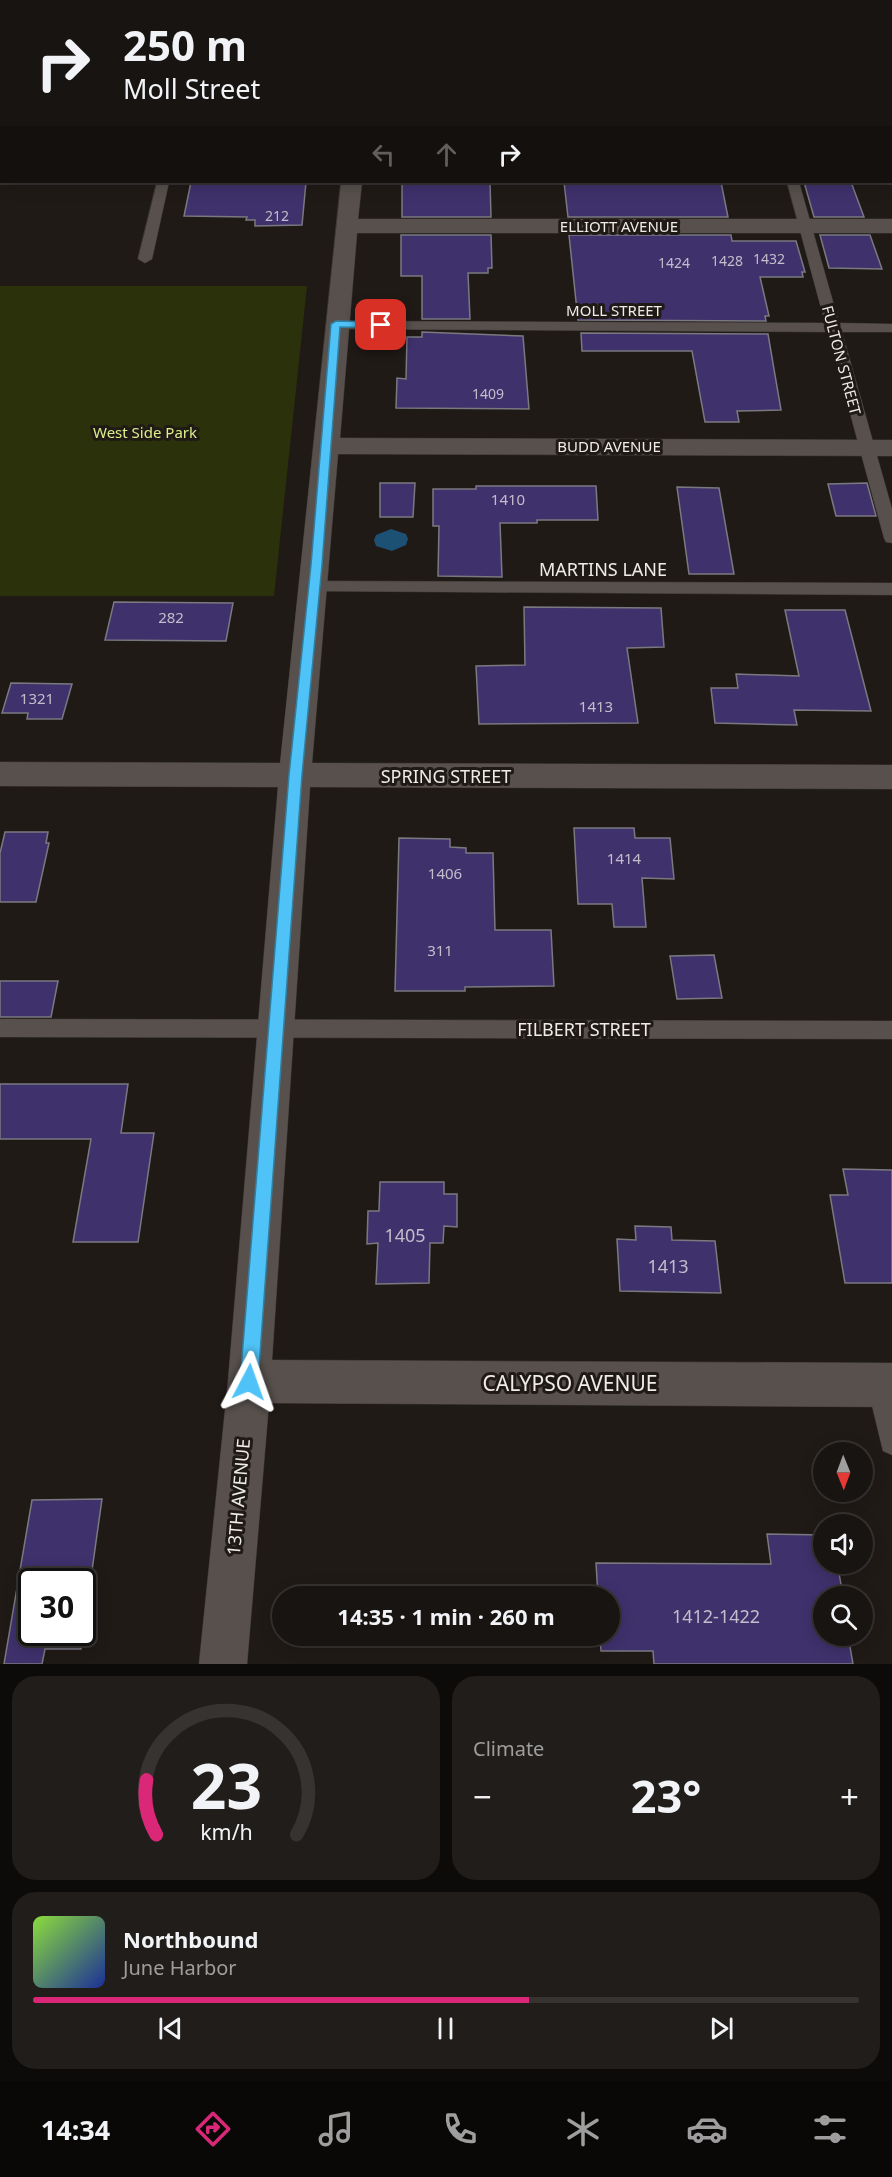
<!DOCTYPE html>
<html lang="en">
<head>
<meta charset="utf-8">
<style>
	:root { --surface:#181411; --page:#211d1a; --text:#f1f3f6; --muted:#9f9e9f; --line:#363331; --accent:#db2777 }
	body { margin:0; font-family:"Noto Sans",sans-serif; background:var(--page); color:var(--text); height:100vh; display:flex; flex-direction:column; font-size:22px; white-space:nowrap }
	* { box-sizing:border-box; margin:0 }
	p { font-size:20px; color:var(--muted) }
	.icon { flex:none; width:33px; height:33px; fill:none; stroke:currentColor; stroke-width:2; stroke-linecap:round; stroke-linejoin:round }
	.map { position:relative; height:1664px; overflow:hidden }
	.drawer { display:flex; flex-direction:column; gap:12px; padding:12px; background:#0d0b09; flex:1 }
	.drawer>* { flex:none }
	.hud { position:absolute; left:0px; top:0px; width:892px; height:183px; box-shadow:0 3px 15px #0003,0 0 0 2px var(--line); background:#181411; color:var(--text); overflow:hidden }
	.needle { width:39px; rotate:179deg }
	.controls { position:absolute; left:813px; top:1442px; display:grid; gap:12px }
	.controls a { display:grid; place-items:center; width:60px; height:60px; border-radius:50%; background:var(--surface); box-shadow:0 3px 15px #0003,0 0 0 2px var(--line); font-size:30px }
	.speed { position:absolute; left:18px; top:1568px; display:flex; gap:12px; font-size:30px; font-weight:700; text-align:center }
	.speed>* { display:grid; place-content:center; width:78px; height:78px; border-radius:50%; background:var(--surface); box-shadow:0 3px 15px #0003,0 0 0 2px var(--line); line-height:1 }
	.speed .limit { border:3px solid #111; border-radius:9px; background:#fff; color:#111 }
	.pin { position:absolute; display:grid; place-items:center; width:51px; height:51px; color:#fff; margin:-26px; border-radius:12px; box-shadow:0 3px 9px #0006 }
	.me { position:absolute; width:66px; margin:-33px; rotate:4deg; stroke-linejoin:round; filter:drop-shadow(0 0 4px #0008) }
	.turn { display:flex; align-items:center; gap:21px; height:126px; padding:0 24px; font-size:27px }
	.turn .icon { width:78px; height:78px; stroke-width:2.5 }
	.turn b { display:block; font-size:42px; line-height:51px }
	.lanes { display:flex; align-items:center; height:57px; padding:0 24px; background:#0003; justify-content:center; gap:30px; direction:ltr }
	.lanes .off { opacity:.35 }
	.big { font-size:45px; font-weight:700; line-height:1.1 }
	.drawer .widget { flex:1; display:flex; flex-direction:column; justify-content:center; gap:9px; min-width:0; padding:0 21px; border-radius:24px; background:var(--page) }
	.drawer .dial { align-items:center; gap:0 }
	.dial svg { height:156px; overflow:visible; fill:none; stroke:var(--line); stroke-width:7; stroke-linecap:round; text-anchor:middle }
	.dial text { fill:var(--text); stroke:none }
	.song { display:flex; align-items:center; gap:18px }
	.cover { width:72px; height:72px; border-radius:9px; background:linear-gradient(135deg,hsl(90 70% 55%),hsl(230 70% 35%)) }
	.played { height:6px; border-radius:3px; background:linear-gradient(90deg,var(--accent) 60%,var(--line) 60%) }
	.keys { display:flex; justify-content:space-around; direction:ltr }
	.heat { display:flex; justify-content:space-between; align-items:center; font-size:33px; direction:ltr }
	.drawer .tiles { flex:1; display:grid; gap:12px; grid-template-columns:1fr 1fr }
	.widget:last-child { grid-column:span 2 }
	.trip { position:absolute; left:272px; top:1586px; width:348px; height:60px; border-radius:30px; background:var(--surface); box-shadow:0 3px 15px #0003,0 0 0 2px var(--line); font-weight:700; line-height:60px; text-align:center }
	.tab-bar { display:flex; height:96px; justify-content:space-around; align-items:center; background:#0a0807; color:var(--muted) }
	.tab-bar .icon { width:42px; height:42px }
	.tab-bar .on { color:var(--accent) }
	.tab-bar b { font-size:27px; color:var(--text) }
	.map>svg:first-child { display:block }
	.green { fill:#2b310b }
	.water { fill:#1c5173 }
	.building { fill:#3f316c; stroke:#7a7980; stroke-width:1.5; fill-rule:evenodd }
	.lines { fill:none; stroke-linecap:round; stroke-linejoin:round }
	.lane-casing { stroke:#3c3836; stroke-width:1 }
	.street-casing { stroke:#3c3836; stroke-width:1 }
	.lane { fill:#57504d; fill-rule:evenodd }
	.street { fill:#57504d; fill-rule:evenodd }
	.route { fill:#4fc3f7; stroke:#337fa1; stroke-width:1.5 }
	.labels { text-anchor:middle; dominant-baseline:central; stroke-width:6; stroke-linejoin:round; paint-order:stroke }
	.far-number-label { font-size:14px; fill:#c3bcca }
	.far-street-label { font-size:15px; fill:#efebe9; stroke:#201a17 }
	.far-park-label { font-size:15px; fill:#dbee88; stroke:#201a17 }
	.number-label { font-size:15px; fill:#c3bcca }
	.street-label { font-size:18px; fill:#efebe9; stroke:#201a17 }
	.near-number-label { font-size:18px; fill:#c3bcca }
	.near-street-label { font-size:21px; fill:#efebe9; stroke:#201a17 }
</style>
</head>
<body>
<div class="map">
<svg width="892" height="1664" viewBox="0 0 892 1664">
	<rect width="100%" height="100%" fill="#201a17"/>
	<path class="green" d="M0,286H307L274,596H0Z"/>
	<path class="water" d="M391,529L406,534L408,539L406,545L392,551L376,546L374,540L376,535Z"/>
	<g class="building">
		<path d="M191,182H306L302,225L255,226V220H246L247,217L184,216Z"/>
		<path d="M402,182H490L491,217H402Z"/>
		<path d="M564,182H721L728,217H568Z"/>
		<path d="M804,182H851L864,217H814Z"/>
		<path d="M401,235H491L492,268H488V273H468L470,319H422V276H401Z"/>
		<path d="M569,235H731L732,241H796L805,272H802L803,277H760L769,316H765L766,321L578,320Z"/>
		<path d="M820,235H870L882,269L829,268Z"/>
		<path d="M422,332L523,336L529,409L396,408L397,378L406,379L407,337H422Z"/>
		<path d="M581,333L768,334L781,410L737,411L739,422H705L692,351H582Z"/>
		<path d="M380,483H415L413,517H380Z"/>
		<path d="M867,483L876,516H836L828,484Z"/>
		<path d="M476,486H596L598,520H537V523H500L502,577L438,576L439,526H433V489H476Z"/>
		<path d="M677,487L719,488L734,574H689Z"/>
		<path d="M114,602L233,603L226,641L105,640Z"/>
		<path d="M524,607L661,608L664,647L627,648L638,723L479,724L476,666L525,665Z"/>
		<path d="M785,610H845L871,711L794,710L797,725L715,723L711,688H738L736,674L799,676Z"/>
		<path d="M11,683L72,684L62,719H27L28,713H2Z"/>
		<path d="M574,828H634L635,838H670L674,879L642,878L646,927H614L612,904H578Z"/>
		<path d="M5,832H48L46,843H49L36,902H0V853Z"/>
		<path d="M399,838L450,839V847L466,848V853H493L495,930H551L554,986L465,987V991H395Z"/>
		<path d="M714,955L722,998L677,999L670,956Z"/>
		<path d="M0,981H58L51,1017H0Z"/>
		<path d="M0,1084H128L121,1133H154L138,1242H73L91,1139H0Z"/>
		<path d="M843,1169L892,1170V1283H845L830,1195H848Z"/>
		<path d="M380,1182H444V1194H457V1227L444,1226L443,1243H430L429,1283L376,1284L378,1243L367,1244L368,1211H379Z"/>
		<path d="M635,1226L671,1227L672,1240L715,1241L721,1293L620,1291L617,1239L636,1240Z"/>
		<path d="M102,1499L81,1649H45L42,1664H4L32,1500ZM32,1581H82V1632H32Z"/>
		<path d="M767,1534L824,1535V1563H830L831,1573H839L843,1596H824V1635H848L853,1664H654L653,1651H601L600,1635H609V1596H598L596,1563L771,1564Z"/>
	</g>
	<g class="lines">
		<defs>
			<g id="lane">
				<rect x="42" y="0" width="10" height="2"/>
				<rect x="735" y="0" width="10" height="2"/>
				<rect x="891" y="2" width="1" height="6"/>
				<path d="M0,94H2L0,105Z"/>
				<rect x="891" y="134" width="1" height="8"/>
				<path d="M157,182H169L152,259L145,263L138,259Z"/>
				<path d="M787,182H799L839,323L892,324V332H842L892,509V543L886,542L884,538L828,332L336,329L329,325L336,321L825,323Z"/>
				<path d="M314,581L892,583V595L308,591L306,587L308,583Z"/>
				<path d="M0,1019L892,1021V1039L0,1037Z"/>
				<path d="M880,1372L889,1376L892,1383V1455L883,1451L867,1385L871,1376Z"/>
			</g>
			<g id="street">
				<rect x="358" y="0" width="18" height="2"/>
				<rect x="891" y="58" width="1" height="12"/>
				<rect x="0" y="124" width="2" height="12"/>
				<path d="M341,182H362L358,219H892V233H357L340,438L892,440V456L338,454L312,763L892,765V789L310,787L272,1360L892,1363V1407L269,1403L247,1664H199L228,1381L278,787L0,786V762L280,763Z"/>
			</g>
		</defs>
		<use href="#lane" class="lane-casing"/>
		<use href="#street" class="street-casing"/>
		<use href="#lane" class="lane"/>
		<use href="#street" class="street"/>
	</g>
	<path class="route" d="M336,321L381,322L386,325L381,328L340,327L322,565L302,775L258,1382L255,1388L249,1390L243,1388L240,1382L289,775L311,565L331,324Z"/>
	<g class="labels">
		<g class="far-number-label">
			<text x="277" y="215">212</text>
			<text x="769" y="258">1432</text>
			<text x="727" y="260">1428</text>
			<text x="674" y="262">1424</text>
			<text x="488" y="393">1409</text>
		</g>
		<g class="far-street-label">
			<text x="619" y="226">ELLIOTT AVENUE</text>
			<text x="614" y="310">MOLL STREET</text>
			<text transform="translate(842 360) rotate(75)">FULTON STREET</text>
			<text x="609" y="446">BUDD AVENUE</text>
		</g>
		<g class="far-park-label">
			<text x="145" y="432">West Side Park</text>
		</g>
		<g class="number-label">
			<text x="508" y="499">1410</text>
			<text x="171" y="617">282</text>
			<text x="37" y="698">1321</text>
			<text x="596" y="706">1413</text>
			<text x="624" y="858">1414</text>
			<text x="445" y="873">1406</text>
			<text x="440" y="950">311</text>
		</g>
		<g class="street-label">
			<text x="603" y="569">MARTINS LANE</text>
			<text x="446" y="776">SPRING STREET</text>
			<text x="584" y="1029">FILBERT STREET</text>
			<text transform="translate(238 1497) rotate(-85)">13TH AVENUE</text>
		</g>
		<g class="near-number-label">
			<text x="405" y="1235">1405</text>
			<text x="668" y="1266">1413</text>
			<text x="716" y="1616">1412-1422</text>
		</g>
		<g class="near-street-label">
			<text x="570" y="1383">CALYPSO AVENUE</text>
		</g>
	</g>
</svg>
<div class="controls">
<a><svg class="needle" viewBox="-14 -14 28 28"><path d="M0-13l5 13h-10z" fill="#e53935"/><path d="M0 13l5-13h-10z" fill="#9f9e9f"/></svg></a>
<a><svg class="icon" aria-label="sound" viewBox="0 0 24 24"><path d="M4 9h4l5-4v14l-5-4H4zM17 9q2 3 0 6"/></svg></a>
<a><svg class="icon" aria-label="search" viewBox="0 0 24 24"><circle cx="10" cy="10" r="6"/><path d="M15 15l6 6"/></svg></a>
</div>
<div class="speed"><div class="limit">30</div></div>
<div class="pin" style="left:381px;top:325px;background:#d93025"><svg class="icon" aria-label="arrive" viewBox="0 0 24 24"><path d="M6 21V4h12l-3 4 3 4H6"/></svg></div>
<svg class="me" style="left:249px;top:1382px" viewBox="-20 -20 40 40"><path d="M0-17L14 15 0 8-14 15z" fill="#4fc3f7" stroke="#fff" stroke-width="4"/></svg>
<div class="trip">14:35 · 1 min · 260 m</div>
<div class="hud">
<div class="turn"><svg class="icon" aria-label="right" viewBox="0 0 24 24"><path d="M7 20v-9h11M14 6l5 5-5 5"/></svg><div><b>250 m</b>Moll Street</div></div>
<div class="lanes"><svg class="icon off" aria-label="left" viewBox="0 0 24 24"><path d="M17 20v-9H6M10 6l-5 5 5 5"/></svg><svg class="icon off" aria-label="ahead" viewBox="0 0 24 24"><path d="M12 20V5M6 11l6-6 6 6"/></svg><svg class="icon" aria-label="right" viewBox="0 0 24 24"><path d="M7 20v-9h11M14 6l5 5-5 5"/></svg></div>
</div>
</div>
<section class="drawer">
<div class="tiles">
<div class="widget dial"><svg viewBox="0 0 100 80">
<path d="M14 69A42 42 0 1 1 86 69"/>
<path d="M14 69A42 42 0 0 1 9 41" stroke="#db2777"/>
<text x="50" y="56" font-size="32" font-weight="700">23</text>
<text x="50" y="72" font-size="11">km/h</text>
</svg></div>
<div class="widget"><p>Climate</p>
<div class="heat"><a>−</a><b class="big">23°</b><a>+</a></div>
</div>
<div class="widget">
<div class="song"><i class="cover"></i><div><b>Northbound</b><p>June Harbor</p></div></div>
<div class="played"></div>
<div class="keys"><svg class="icon" aria-label="previous" viewBox="0 0 24 24"><path d="M18 5L8 12l10 7zM5 5v14"/></svg><svg class="icon" aria-label="pause" viewBox="0 0 24 24"><path d="M8 5v14M16 5v14"/></svg><svg class="icon" aria-label="next" viewBox="0 0 24 24"><path d="M6 5l10 7-10 7zM19 5v14"/></svg></div>
</div>
</div>
</section>
<nav class="tab-bar">
<b>14:34</b>
<svg class="icon on" aria-label="directions" viewBox="0 0 24 24"><path d="M12 3l9 9-9 9-9-9zM9 14v-3h6M13 9l2 2-2 2"/></svg>
<svg class="icon" aria-label="music" viewBox="0 0 24 24"><path d="M9 18V5l10-2v13"/><circle cx="6" cy="18" r="3"/><circle cx="16" cy="16" r="3"/></svg>
<svg class="icon" aria-label="phone" viewBox="0 0 24 24"><path d="M5 4h4l2 5-3 2q2 4 5 5l2-3 5 2v4C11 20 4 13 5 4z"/></svg>
<svg class="icon" aria-label="climate" viewBox="0 0 24 24"><path d="M12 3v18M4 7l16 10M4 17L20 7"/></svg>
<svg class="icon" aria-label="car" viewBox="0 0 24 24"><path d="M5 17H2v-5l4-1 3-4h7l3 4 3 1v5h-3M9 17h6M6 11h13"/><circle cx="7" cy="17" r="2"/><circle cx="17" cy="17" r="2"/></svg>
<svg class="icon" aria-label="filters" viewBox="0 0 24 24"><path d="M4 7h16M4 17h16"/><circle cx="9" cy="7" r="2"/><circle cx="15" cy="17" r="2"/></svg>
</nav>
</body>
</html>
